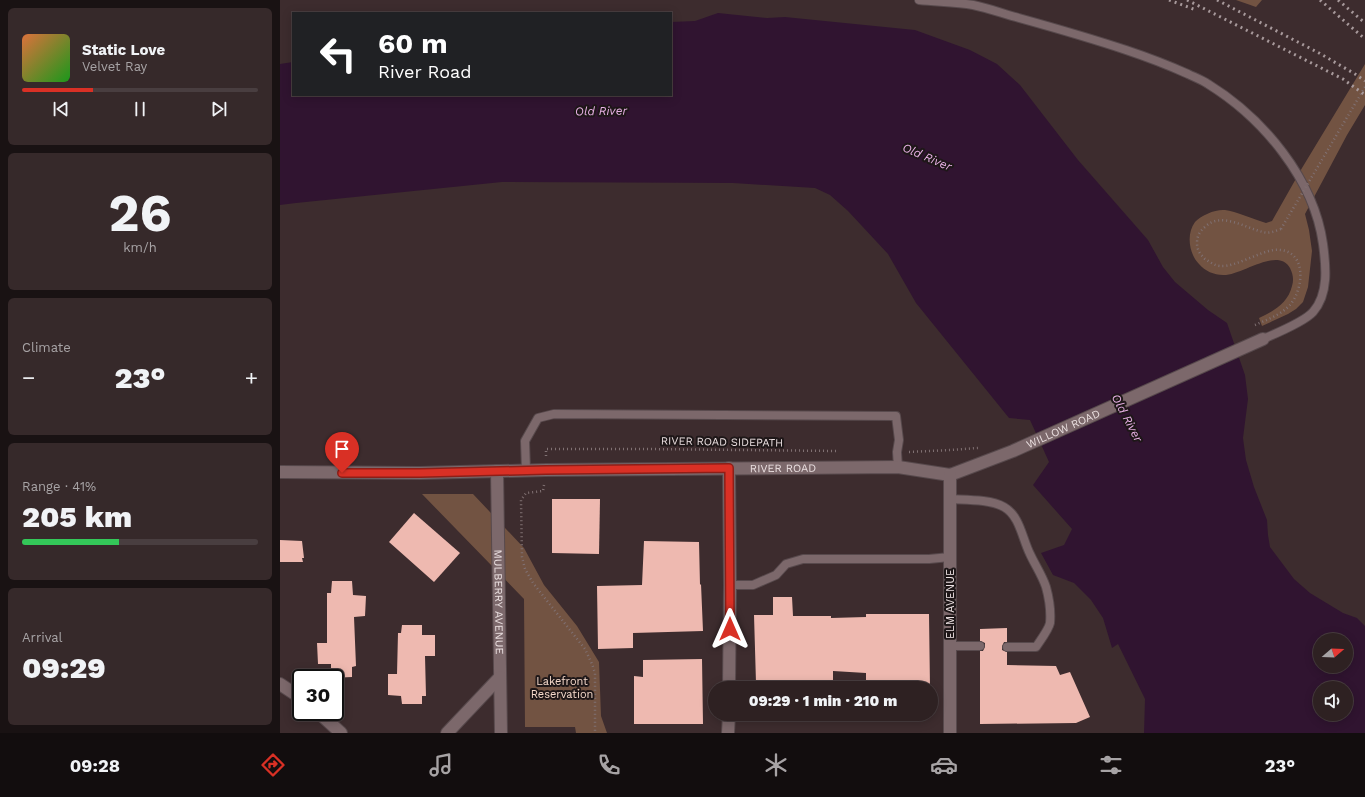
<!DOCTYPE html>
<html lang="en">
<head>
<meta charset="utf-8">
<style>
	:root { --surface:#2e2122; --page:#36292a; --text:#f1f3f6; --muted:#a7a3a5; --line:#493e40; --accent:#d93025 }
	body { margin:0; font-family:"Work Sans",sans-serif; background:var(--page); color:var(--text); height:100vh; display:flex; flex-direction:column; font-size:15px; white-space:nowrap }
	* { box-sizing:border-box; margin:0 }
	p { font-size:13px; color:var(--muted) }
	.icon { flex:none; width:22px; height:22px; fill:none; stroke:currentColor; stroke-width:2; stroke-linecap:round; stroke-linejoin:round }
	.map { position:relative; flex:1; overflow:hidden }
	.drawer { display:flex; flex-direction:column; gap:8px; padding:8px; background:#191213; width:280px }
	.drawer>* { flex:none }
	.banner { position:absolute; left:12px; top:12px; width:380px; height:84px; border-radius:0px; box-shadow:0 2px 10px #0003,0 0 0 1px var(--line); background:#202124; color:#fff; overflow:hidden }
	.needle { width:26px; rotate:71deg }
	.fabs { position:absolute; left:1033px; top:633px; display:grid; gap:8px }
	.fabs a { display:grid; place-items:center; width:40px; height:40px; border-radius:50%; background:var(--surface); box-shadow:0 2px 10px #0003,0 0 0 1px var(--line); font-size:20px }
	.speed { position:absolute; left:12px; top:669px; display:flex; gap:8px; font-size:20px; font-weight:700; text-align:center }
	.speed>* { display:grid; place-content:center; width:52px; height:52px; border-radius:50%; background:var(--surface); box-shadow:0 2px 10px #0003,0 0 0 1px var(--line); line-height:1 }
	.speed .limit { border:2px solid #111; border-radius:6px; background:#fff; color:#111 }
	.pin { position:absolute; display:grid; place-items:center; width:34px; height:34px; color:#fff; margin:-41px -17px; border-radius:50% 50% 50% 0; rotate:-45deg; box-shadow:0 0 4px #0007 }
	.pin .icon { rotate:45deg }
	.me { position:absolute; width:44px; margin:-22px; rotate:0deg; stroke-linejoin:round; filter:drop-shadow(0 0 3px #0008) }
	.turn { display:flex; align-items:center; gap:14px; height:84px; padding:0 20px; font-size:18px }
	.turn .icon { width:52px; height:52px; stroke-width:2.5 }
	.turn b { display:block; font-size:28px; line-height:34px }
	.big { font-size:30px; font-weight:800; line-height:1.1 }
	.drawer .tile { flex:1; display:flex; flex-direction:column; justify-content:center; gap:6px; min-width:0; padding:0 14px; border-radius:6px; background:var(--page) }
	.drawer .dial { align-items:center; gap:0 }
	.dial b { font-size:52px; line-height:1 }
	.song { display:flex; align-items:center; gap:12px }
	.cover { width:48px; height:48px; border-radius:6px; background:linear-gradient(135deg,hsl(20 70% 55%),hsl(120 70% 35%)) }
	.played { height:4px; border-radius:2px; background:linear-gradient(90deg,var(--accent) 30%,var(--line) 30%) }
	.keys { display:flex; justify-content:space-around; direction:ltr }
	.heat { display:flex; justify-content:space-between; align-items:center; font-size:22px; direction:ltr }
	.charge { height:6px; border-radius:3px; background:linear-gradient(90deg,#34c759 41%,var(--line) 0) }
	.trip { position:absolute; left:428px; top:681px; width:230px; height:40px; border-radius:20px; background:var(--surface); box-shadow:0 2px 10px #0003,0 0 0 1px var(--line); font-weight:800; line-height:40px; text-align:center }
	.menu { display:flex; height:64px; justify-content:space-around; align-items:center; background:#120d0e; color:var(--muted) }
	.menu .icon { width:28px; height:28px }
	.menu .active { color:var(--accent) }
	.menu b { font-size:18px; color:var(--text) }
	main { display:flex; flex:1; min-height:0 }
	.map>svg:first-child { display:block }
	.green { fill:#725342 }
	.water { fill:#301430; fill-rule:evenodd }
	.building { fill:#eeb9b0 }
	.lines { fill:none; stroke-linecap:round; stroke-linejoin:round }
	.lane-casing { stroke:#57494c; stroke-width:10 }
	.street-casing { stroke:#57494c; stroke-width:14 }
	.path { stroke:#807173; stroke-width:2.5; stroke-dasharray:1 3; stroke-linecap:butt }
	.lane { stroke:#7c686b; stroke-width:8 }
	.street { stroke:#7c686b; stroke-width:12 }
	.rail { stroke:#a7999b; stroke-width:3; stroke-dasharray:2 4; stroke-linecap:butt }
	.path-bridge { stroke:#807173; stroke-width:2.5; stroke-dasharray:1 3; stroke-linecap:butt }
	.route-casing { stroke:#8d1f18; stroke-width:10 }
	.route { stroke:#d93025; stroke-width:7 }
	.labels { text-anchor:middle; dominant-baseline:central; stroke-width:4; stroke-linejoin:round; paint-order:stroke }
	.street-label { font-size:11px; fill:#ebe0e1; stroke:#1e1718 }
	.park-label { font-size:11px; fill:#f6dacb; stroke:#1e1718 }
	.water-label { font-size:12px; font-style:italic; fill:#e8b1e5; stroke:#1e1718 }
</style>
</head>
<body>
<main>
<section class="drawer">
<div class="tile">
<div class="song"><i class="cover"></i><div><b>Static Love</b><p>Velvet Ray</p></div></div>
<div class="played"></div>
<div class="keys"><svg class="icon" aria-label="previous" viewBox="0 0 24 24"><path d="M18 5L8 12l10 7zM5 5v14"/></svg><svg class="icon" aria-label="pause" viewBox="0 0 24 24"><path d="M8 5v14M16 5v14"/></svg><svg class="icon" aria-label="next" viewBox="0 0 24 24"><path d="M6 5l10 7-10 7zM19 5v14"/></svg></div>
</div>
<div class="tile dial"><b>26</b><p>km/h</p></div>
<div class="tile"><p>Climate</p>
<div class="heat"><a>−</a><b class="big">23°</b><a>+</a></div>
</div>
<div class="tile"><p>Range · 41%</p><b class="big">205 km</b><div class="charge"></div></div>
<div class="tile"><p>Arrival</p><b class="big">09:29</b></div>
</section>
<div class="map">
<svg width="1085" height="733" viewBox="0 0 1085 733">
	<rect width="100%" height="100%" fill="#3d2c2e"/>
	<g class="green">
		<path d="M956,0H982L976,7Z"/>
		<path d="M1085,64V105L1067,135L1025,214L1029,230L1032,251L1028,287L1023,302L1016,309L1008,314L982,326L979,318C994,311 1008,303 1012,286C1014,280 1013,274 1010,268C998,246 961,276 943,275C934,275 925,271 919,264C909,254 906,234 915,222C921,215 936,209 945,210C955,211 975,220 986,223L992,221L1022,168Z"/>
		<path d="M142,494H193L244,548L264,585L297,626L319,662L321,716L327,733H296L295,727H245L244,599Z"/>
	</g>
	<path class="water" d="M438,13L487,18L505,17L635,30L690,50L717,64L740,85L798,160L868,240L883,267L895,282L928,310L947,323L965,375L968,399L963,438L966,460L974,487L987,520L988,535L990,547L1014,579L1030,593L1063,613L1077,618L1085,626V733H864L865,699L838,644L832,648L823,618L811,600L794,583L773,575L761,553L784,545L792,529L753,485L769,462L750,420L729,418L636,303L608,254L568,211L550,195L535,188L453,183L222,182L16,203L0,205V64L13,62V95H391V22L415,21ZM1040,640H1066V666H1040ZM1040,688H1066V714H1040Z"/>
	<g class="building">
		<path d="M272,499H320L319,554L272,553Z"/>
		<path d="M134,513L180,553L154,582L109,542Z"/>
		<path d="M0,540L22,541L24,558H22L23,562H0Z"/>
		<path d="M364,541L419,542L420,585L421,584L423,631L353,633V648L318,649L317,586L362,585Z"/>
		<path d="M52,581H72L73,595L86,596L85,616L74,617L76,666L72,667V677L51,678V664H38L37,643H47V593H51Z"/>
		<path d="M493,597H512L513,616H551V618L586,617V614H649L650,688H586V673L553,671V683H476L474,615H493Z"/>
		<path d="M122,625H142V635H155V656H145L146,696H142V704H122L121,696L108,695V674H117L118,633H121Z"/>
		<path d="M727,628V642H724L722,647V650L727,652V665L776,666L780,675L790,672L810,717L796,723L700,724V651H703L705,646V643L700,641V629Z"/>
		<path d="M422,659L423,724H354V676L363,677V660Z"/>
	</g>
	<g class="lines">
		<defs>
			<g id="lane">
				<path d="M639,0C657,2 675,2 693,5C708,8 724,14 739,18C775,28 810,38 846,50C867,57 888,65 908,74C914,77 922,80 928,84C983,118 1034,179 1043,244C1046,266 1049,294 1033,312C1024,322 997,333 983,339"/>
				<path d="M246,470L245,441L258,418L274,414L616,416L619,440L617,452L618,467"/>
				<path d="M670,499C685,500 710,499 724,507C740,516 742,538 750,554C755,565 762,575 766,587C769,598 771,612 770,623C769,629 760,641 756,647H727"/>
				<path d="M450,585H473L496,575L506,564L523,559H649L670,557"/>
				<path d="M670,646H700"/>
			</g>
			<g id="street">
				<path d="M449,468L450,585L449,688"/>
				<path id="s1" d="M217,471L221,733"/>
				<path id="s2" d="M0,472L140,473L266,470L618,467L670,475L733,451L983,339"/>
				<path d="M670,475V733"/>
				<path d="M0,684L21,698"/>
				<path d="M38,712L61,733"/>
				<path d="M167,733L220,677"/>
				<path d="M448,733L449,714"/>
			</g>
		</defs>
		<use href="#lane" class="lane-casing"/>
		<use href="#street" class="street-casing"/>
		<g class="path">
			<path d="M975,325C986,320 1001,315 1010,305C1025,287 1027,247 994,250C979,252 955,267 941,266C935,266 930,262 925,259C920,254 917,250 917,243C917,236 920,231 925,227C941,211 965,228 983,232C989,234 995,231 1001,229"/>
			<path d="M629,452L670,450L698,448"/>
			<path d="M266,456V449H365L558,451"/>
			<path d="M264,485L263,491L246,493L241,500L242,557L245,569L253,583L305,649L312,664L315,673V733"/>
		</g>
		<use href="#lane" class="lane"/>
		<use href="#street" class="street"/>
		<g class="rail">
			<path d="M889,0L916,10"/>
			<path d="M907,0L1063,79L1085,95"/>
			<path d="M937,0L1039,53L1075,74L1085,81"/>
			<path d="M1040,0L1085,39"/>
			<path d="M1058,0L1085,23"/>
		</g>
		<path class="path-bridge" d="M1001,229L1085,87"/>
	</g>
	<g class="lines">
		<defs>
			<path id="route" d="M62,473H140L266,470L449,468L450,629"/>
		</defs>
		<use href="#route" class="route-casing"/>
		<use href="#route" class="route"/>
	</g>
	<g class="labels">
		<g class="street-label">
			<text stroke="none"><textPath href="#s2" startOffset="793">WILLOW ROAD</textPath></text>
			<text transform="translate(442 442) rotate(1)">RIVER ROAD SIDEPATH</text>
			<text stroke="none"><textPath href="#s2" startOffset="503">RIVER ROAD</textPath></text>
			<text stroke="none"><textPath href="#s1" startOffset="131">MULBERRY AVENUE</textPath></text>
			<text transform="translate(670 604) rotate(-90)">ELM AVENUE</text>
		</g>
		<g class="park-label">
			<text x="282" y="681">Lakefront<tspan x="282" dy="13">Reservation</tspan></text>
		</g>
		<g class="water-label">
			<text transform="translate(321 111) rotate(-1)">Old River</text>
			<text transform="translate(647 157) rotate(23)">Old River</text>
			<text transform="translate(847 418) rotate(62)">Old River</text>
		</g>
	</g>
</svg>
<div class="fabs">
<a><svg class="needle" viewBox="-14 -14 28 28"><path d="M0-13l5 13h-10z" fill="#e53935"/><path d="M0 13l5-13h-10z" fill="#a7a3a5"/></svg></a>
<a><svg class="icon" aria-label="sound" viewBox="0 0 24 24"><path d="M4 9h4l5-4v14l-5-4H4zM17 9q2 3 0 6"/></svg></a>
</div>
<div class="speed"><div class="limit">30</div></div>
<div class="pin" style="left:62px;top:473px;background:#d93025"><svg class="icon" aria-label="arrive" viewBox="0 0 24 24"><path d="M6 21V4h12l-3 4 3 4H6"/></svg></div>
<svg class="me" style="left:450px;top:629px" viewBox="-20 -20 40 40"><path d="M0-17L14 15 0 8-14 15z" fill="#d93025" stroke="#fff" stroke-width="4"/></svg>
<div class="trip">09:29 · 1 min · 210 m</div>
<div class="banner">
<div class="turn"><svg class="icon" aria-label="left" viewBox="0 0 24 24"><path d="M17 20v-9H6M10 6l-5 5 5 5"/></svg><div><b>60 m</b>River Road</div></div>
</div>
</div>
</main>
<nav class="menu">
<b>09:28</b>
<svg class="icon active" aria-label="directions" viewBox="0 0 24 24"><path d="M12 3l9 9-9 9-9-9zM9 14v-3h6M13 9l2 2-2 2"/></svg>
<svg class="icon" aria-label="music" viewBox="0 0 24 24"><path d="M9 18V5l10-2v13"/><circle cx="6" cy="18" r="3"/><circle cx="16" cy="16" r="3"/></svg>
<svg class="icon" aria-label="phone" viewBox="0 0 24 24"><path d="M5 4h4l2 5-3 2q2 4 5 5l2-3 5 2v4C11 20 4 13 5 4z"/></svg>
<svg class="icon" aria-label="climate" viewBox="0 0 24 24"><path d="M12 3v18M4 7l16 10M4 17L20 7"/></svg>
<svg class="icon" aria-label="car" viewBox="0 0 24 24"><path d="M5 17H2v-5l4-1 3-4h7l3 4 3 1v5h-3M9 17h6M6 11h13"/><circle cx="7" cy="17" r="2"/><circle cx="17" cy="17" r="2"/></svg>
<svg class="icon" aria-label="filters" viewBox="0 0 24 24"><path d="M4 7h16M4 17h16"/><circle cx="9" cy="7" r="2"/><circle cx="15" cy="17" r="2"/></svg>
<b>23°</b>
</nav>
</body>
</html>
